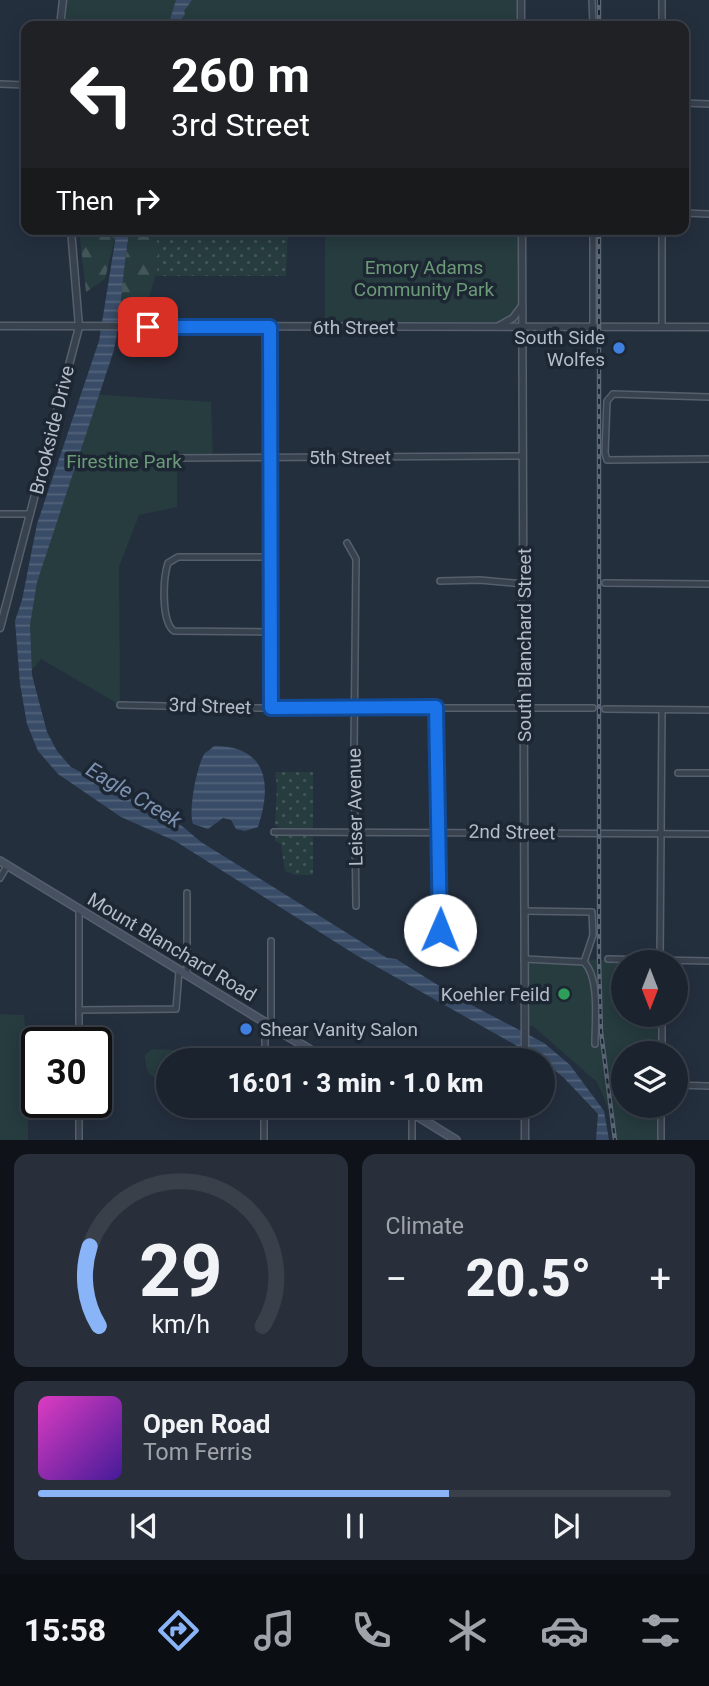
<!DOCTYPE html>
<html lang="en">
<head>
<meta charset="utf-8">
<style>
	:root { --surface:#1b232e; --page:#282f3a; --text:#f1f3f6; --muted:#a0a4aa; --line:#39404a; --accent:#8ab4f8 }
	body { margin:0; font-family:Roboto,sans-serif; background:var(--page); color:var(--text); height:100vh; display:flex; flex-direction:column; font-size:26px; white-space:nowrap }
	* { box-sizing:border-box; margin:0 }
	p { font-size:23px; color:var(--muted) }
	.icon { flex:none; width:38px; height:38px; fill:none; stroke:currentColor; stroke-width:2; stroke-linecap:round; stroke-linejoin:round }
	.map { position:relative; height:1140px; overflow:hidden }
	.side { display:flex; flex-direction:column; gap:14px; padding:14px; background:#0f1319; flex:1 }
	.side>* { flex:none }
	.banner { position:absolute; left:21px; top:21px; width:668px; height:214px; border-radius:14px; box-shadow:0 4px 18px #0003,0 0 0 2px var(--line); background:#202124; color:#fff; overflow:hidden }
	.needle { width:46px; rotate:180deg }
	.controls { position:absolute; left:611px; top:950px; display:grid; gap:14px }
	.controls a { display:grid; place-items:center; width:77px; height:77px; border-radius:50%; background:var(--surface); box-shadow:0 4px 18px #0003,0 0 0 2px var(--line); font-size:35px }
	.speed { position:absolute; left:21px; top:1027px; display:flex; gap:14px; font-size:35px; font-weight:700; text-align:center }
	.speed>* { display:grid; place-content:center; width:91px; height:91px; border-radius:50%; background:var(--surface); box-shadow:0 4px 18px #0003,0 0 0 2px var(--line); line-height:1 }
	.speed .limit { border:4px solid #111; border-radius:10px; background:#fff; color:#111 }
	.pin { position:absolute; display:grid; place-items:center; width:60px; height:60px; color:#fff; margin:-30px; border-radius:14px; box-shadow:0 4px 10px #0006 }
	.me { position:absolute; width:77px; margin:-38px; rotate:1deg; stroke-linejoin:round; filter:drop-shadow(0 0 5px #0008) }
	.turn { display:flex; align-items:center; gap:24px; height:147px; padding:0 35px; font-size:32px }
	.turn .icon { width:91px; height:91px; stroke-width:2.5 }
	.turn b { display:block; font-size:49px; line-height:60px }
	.then { display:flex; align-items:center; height:66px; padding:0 35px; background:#0003; gap:14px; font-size:26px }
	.big { font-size:52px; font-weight:800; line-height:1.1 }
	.side .tile { flex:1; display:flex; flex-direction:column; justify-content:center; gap:10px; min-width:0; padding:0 24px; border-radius:14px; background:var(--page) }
	.side .dial { align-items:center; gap:0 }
	.dial svg { height:182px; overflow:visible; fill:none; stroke:var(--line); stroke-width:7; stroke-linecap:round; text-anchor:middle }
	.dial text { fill:var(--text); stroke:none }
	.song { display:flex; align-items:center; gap:21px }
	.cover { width:84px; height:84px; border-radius:10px; background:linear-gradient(135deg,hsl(310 70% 55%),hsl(260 70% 35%)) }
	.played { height:7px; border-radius:4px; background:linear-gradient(90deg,var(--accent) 65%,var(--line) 65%) }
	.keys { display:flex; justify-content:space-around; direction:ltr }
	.heat { display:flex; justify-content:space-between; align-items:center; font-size:38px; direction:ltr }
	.side .tiles { flex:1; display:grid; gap:14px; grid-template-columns:1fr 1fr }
	.tile:last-child { grid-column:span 2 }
	.trip { position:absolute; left:156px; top:1048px; width:399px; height:70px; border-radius:35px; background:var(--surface); box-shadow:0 4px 18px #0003,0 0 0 2px var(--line); font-weight:800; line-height:70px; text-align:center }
	.menu { display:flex; height:112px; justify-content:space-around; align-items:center; background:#0b0e12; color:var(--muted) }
	.menu .icon { width:49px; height:49px }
	.menu .selected { color:var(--accent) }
	.menu b { font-size:32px; color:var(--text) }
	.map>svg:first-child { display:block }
	.grass { fill:url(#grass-dots) }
	.forest { fill:url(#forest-firs) }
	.park { fill:#263c3f }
	.water { fill:url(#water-rules) }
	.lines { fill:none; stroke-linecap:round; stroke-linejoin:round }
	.stream { stroke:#394c67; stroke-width:2 }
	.minor-casing { stroke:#565f6c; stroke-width:8 }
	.tertiary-casing { stroke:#565f6c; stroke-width:9 }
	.secondary-casing { stroke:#565f6c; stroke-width:10 }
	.minor { stroke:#38414e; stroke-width:5 }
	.tertiary { stroke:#38414e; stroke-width:6 }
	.secondary { stroke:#465061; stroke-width:7 }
	.rail-casing { stroke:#5a6575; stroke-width:4.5 }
	.rail { stroke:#1d2633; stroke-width:2; stroke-dasharray:5; stroke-linecap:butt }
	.route-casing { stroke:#114b97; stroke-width:18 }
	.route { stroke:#1a73e8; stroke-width:12 }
	.shop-dot { fill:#3f7fe0; stroke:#1d2633; stroke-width:2.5 }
	.leisure-dot { fill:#2e9e5b; stroke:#1d2633; stroke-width:2.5 }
	.labels { text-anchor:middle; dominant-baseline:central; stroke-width:7; stroke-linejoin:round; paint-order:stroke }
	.park-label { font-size:19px; fill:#6b9a76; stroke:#1d2633 }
	.street-label { font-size:19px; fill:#b4bcc9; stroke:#1d2633 }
	.poi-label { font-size:19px; fill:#b4bcc9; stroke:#1d2633; text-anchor:end }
	.water-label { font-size:21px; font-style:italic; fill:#7c92b1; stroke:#1d2633 }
</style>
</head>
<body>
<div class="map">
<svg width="709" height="1140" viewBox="0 0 709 1140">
	<defs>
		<pattern id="grass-dots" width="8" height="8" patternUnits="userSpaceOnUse" patternTransform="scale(1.75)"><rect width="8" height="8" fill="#263c3f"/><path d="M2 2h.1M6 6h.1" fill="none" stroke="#435659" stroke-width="1.8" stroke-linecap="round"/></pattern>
		<pattern id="forest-firs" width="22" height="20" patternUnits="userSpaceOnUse" patternTransform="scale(1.75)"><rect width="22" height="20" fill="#263c3f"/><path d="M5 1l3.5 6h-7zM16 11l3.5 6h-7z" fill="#435659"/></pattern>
		<pattern id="water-rules" width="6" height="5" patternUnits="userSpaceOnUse" patternTransform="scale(1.75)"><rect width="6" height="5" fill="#394c67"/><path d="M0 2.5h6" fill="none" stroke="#53647b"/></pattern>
	</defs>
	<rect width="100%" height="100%" fill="#242f3e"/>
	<g class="grass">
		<path d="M155,229H288L286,276H155L160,259Z"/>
		<path d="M275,772H313V828L281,829L275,825L277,786Z"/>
		<path d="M275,834H313V875H296L285,871L281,844L275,841Z"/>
	</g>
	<g class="forest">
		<path d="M79,229H117L105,279L86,292Z"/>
		<path d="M130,229H155L160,260L143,318H120L121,287Z"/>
	</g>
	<g class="park">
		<path d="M63,0H521V26H60Z"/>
		<path d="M325,229H522L523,327H325Z"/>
		<path d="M90,394L211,402L213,458H177V507L139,515L119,567L120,705L41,659L26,677L24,614Z"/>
		<path d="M524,959L662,960V962H623V1015H662V1053L623,1054V1106H662V1140H615L613,1120L597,1082L533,1026H525Z"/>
		<path d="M0,1014L24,1015L28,1058V1140H0Z"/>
		<path d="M152,1049L178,1050L182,1060H168V1083C150,1076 146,1076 145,1055Z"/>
	</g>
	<g class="water">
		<path d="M176,0H192L184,11L185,14L181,20L180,26H168Z"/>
		<path d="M117,229H130C122,270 122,310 114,350L37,582L30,625L32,675L47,732L57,751L71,767L182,826L201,842L387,958L396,959L462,1000L544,1043L570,1065L604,1111L609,1140H596L598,1114L564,1078L542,1060L356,955L175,841L121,817L58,774L38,751L27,724L20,684L15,621L22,600L37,524L99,341Z"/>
		<path d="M214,746C268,746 272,785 258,827L245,831L236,829L231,820L223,818L208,829L193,824C188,811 197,764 205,753C208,751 211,749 214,746Z"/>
	</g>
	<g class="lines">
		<path class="stream" d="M101,229L115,238"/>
		<defs>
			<g id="minor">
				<path d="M592,0L593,26"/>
				<path d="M662,0V26"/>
				<path d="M0,84L26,85"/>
				<path d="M684,103L709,104"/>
				<path d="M684,213L709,214"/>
				<path d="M270,327L271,708"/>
				<path d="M593,327V229"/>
				<path d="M662,327V229"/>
				<path d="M709,397L613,394L607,401L605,453L607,460L709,459"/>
				<path d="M177,458L523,456"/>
				<path d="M0,514H30"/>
				<path d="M347,543L356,559L354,750L356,906"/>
				<path d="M269,557H178L168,563C163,578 161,622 174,631L270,632"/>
				<path d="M440,581L480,580L524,584"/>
				<path d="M605,583L709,584"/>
				<path d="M120,705L258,708H593"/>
				<path d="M436,707L440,892L438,955"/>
				<path d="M605,709L709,710"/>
				<path d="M678,773H709"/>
				<path d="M274,832L709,834"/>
				<path d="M0,878L7,866"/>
				<path d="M187,893V975"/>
				<path d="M79,909V1043"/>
				<path d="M524,911L592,912L593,935L584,962C600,978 595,1021 595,1044"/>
				<path d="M524,959L584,962"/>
				<path d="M608,959L709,961"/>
				<path d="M660,960L662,710"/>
				<path d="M79,1010L176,1009L179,971"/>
				<path d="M271,1026V941"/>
				<path d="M662,1054V1015"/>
				<path d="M265,1060V1022"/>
				<path d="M676,1085L709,1086"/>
				<path d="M79,1102V1140"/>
				<path d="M264,1106V1140"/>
				<path d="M412,1140V1113"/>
				<path d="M661,1140V1106"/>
			</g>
			<g id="tertiary">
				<path d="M521,0V26"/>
				<path d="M60,26L63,0"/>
				<path d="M522,229L525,1060"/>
				<path d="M0,326L709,327"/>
				<path d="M499,326L513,318L522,306"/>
				<path d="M0,628L79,327L71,229"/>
				<path d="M525,1106V1140"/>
			</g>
			<g id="secondary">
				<path d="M0,861L327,1060"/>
				<path d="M401,1106L456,1140"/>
			</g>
		</defs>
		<use href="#minor" class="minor-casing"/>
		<use href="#tertiary" class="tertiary-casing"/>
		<use href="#secondary" class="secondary-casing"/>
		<use href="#minor" class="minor"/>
		<use href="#tertiary" class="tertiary"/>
		<use href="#secondary" class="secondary"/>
		<defs>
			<g id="rail">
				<path d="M599,0V26"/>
				<path d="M599,229V959L601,1032L615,1140"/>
			</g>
		</defs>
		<use href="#rail" class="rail-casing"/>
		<use href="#rail" class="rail"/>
	</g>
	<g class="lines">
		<defs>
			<path id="route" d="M148,327H270L271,708L436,707L440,930"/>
		</defs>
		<use href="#route" class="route-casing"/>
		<use href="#route" class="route"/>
	</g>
	<g class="shop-dot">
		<circle cx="619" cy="348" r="7"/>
		<circle cx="246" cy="1029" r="7"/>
	</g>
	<circle class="leisure-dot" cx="564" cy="994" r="7"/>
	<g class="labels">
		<g class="park-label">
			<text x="424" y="267">Emory Adams<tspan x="424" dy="22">Community Park</tspan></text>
			<text x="124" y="461">Firestine Park</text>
		</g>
		<g class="street-label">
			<text x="354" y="327">6th Street</text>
			<text transform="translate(52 430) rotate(-76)">Brookside Drive</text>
			<text x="350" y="457">5th Street</text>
			<text transform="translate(524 645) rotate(-90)">South Blanchard Street</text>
			<text transform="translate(210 706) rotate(2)">3rd Street</text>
			<text transform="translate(355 807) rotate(-91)">Leiser Avenue</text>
			<text transform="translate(512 832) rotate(1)">2nd Street</text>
			<text transform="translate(172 947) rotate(31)">Mount Blanchard Road</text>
		</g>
		<g class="poi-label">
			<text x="605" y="337">South Side<tspan x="605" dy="22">Wolfes</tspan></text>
			<text x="550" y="994">Koehler Feild</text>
			<text x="260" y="1029" text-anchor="start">Shear Vanity Salon</text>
		</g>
		<g class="water-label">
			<text transform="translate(134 795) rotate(31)">Eagle Creek</text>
		</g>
	</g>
</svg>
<div class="controls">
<a><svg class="needle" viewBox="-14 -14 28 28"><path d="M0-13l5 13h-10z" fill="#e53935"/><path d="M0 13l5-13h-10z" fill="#a0a4aa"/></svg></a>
<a><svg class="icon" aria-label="layers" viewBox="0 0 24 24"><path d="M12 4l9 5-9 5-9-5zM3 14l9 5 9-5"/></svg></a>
</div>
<div class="speed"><div class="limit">30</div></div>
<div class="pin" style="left:148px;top:327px;background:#d93025"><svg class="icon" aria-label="arrive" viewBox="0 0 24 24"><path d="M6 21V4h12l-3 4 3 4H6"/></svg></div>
<svg class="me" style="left:440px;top:930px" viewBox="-20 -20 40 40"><circle r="19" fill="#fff"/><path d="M0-13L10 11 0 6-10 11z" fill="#1a73e8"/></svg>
<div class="trip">16:01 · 3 min · 1.0 km</div>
<div class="banner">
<div class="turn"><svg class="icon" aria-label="left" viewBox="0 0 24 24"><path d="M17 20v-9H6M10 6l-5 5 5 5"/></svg><div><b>260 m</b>3rd Street</div></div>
<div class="then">Then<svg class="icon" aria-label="right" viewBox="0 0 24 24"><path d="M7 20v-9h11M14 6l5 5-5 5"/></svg></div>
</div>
</div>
<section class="side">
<div class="tiles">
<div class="tile dial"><svg viewBox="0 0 100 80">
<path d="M14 69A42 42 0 1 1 86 69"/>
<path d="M14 69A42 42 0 0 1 10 34" stroke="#8ab4f8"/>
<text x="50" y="56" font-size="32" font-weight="700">29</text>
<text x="50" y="72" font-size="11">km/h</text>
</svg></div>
<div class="tile"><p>Climate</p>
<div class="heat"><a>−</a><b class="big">20.5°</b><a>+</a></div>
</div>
<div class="tile">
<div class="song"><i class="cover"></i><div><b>Open Road</b><p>Tom Ferris</p></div></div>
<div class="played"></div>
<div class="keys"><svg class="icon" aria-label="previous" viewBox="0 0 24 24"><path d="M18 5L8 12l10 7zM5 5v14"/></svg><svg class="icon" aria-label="pause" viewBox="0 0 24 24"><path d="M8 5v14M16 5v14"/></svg><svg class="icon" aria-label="next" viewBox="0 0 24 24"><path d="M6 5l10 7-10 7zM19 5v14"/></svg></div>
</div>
</div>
</section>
<nav class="menu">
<b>15:58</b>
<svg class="icon selected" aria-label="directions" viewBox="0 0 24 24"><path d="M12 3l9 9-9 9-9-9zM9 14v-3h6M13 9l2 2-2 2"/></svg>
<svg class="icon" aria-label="music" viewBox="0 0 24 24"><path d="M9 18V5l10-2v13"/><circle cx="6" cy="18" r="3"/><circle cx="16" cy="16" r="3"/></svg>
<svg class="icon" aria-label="phone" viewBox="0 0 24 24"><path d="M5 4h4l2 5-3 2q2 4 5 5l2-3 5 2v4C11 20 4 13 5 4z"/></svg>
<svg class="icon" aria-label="climate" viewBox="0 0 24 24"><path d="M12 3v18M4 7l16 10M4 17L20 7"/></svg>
<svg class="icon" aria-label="car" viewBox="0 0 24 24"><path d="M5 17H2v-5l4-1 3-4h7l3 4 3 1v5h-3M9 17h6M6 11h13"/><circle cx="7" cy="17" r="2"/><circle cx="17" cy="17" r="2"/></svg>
<svg class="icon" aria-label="filters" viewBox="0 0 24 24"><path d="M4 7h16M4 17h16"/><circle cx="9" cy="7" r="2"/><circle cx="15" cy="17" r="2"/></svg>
</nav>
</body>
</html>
